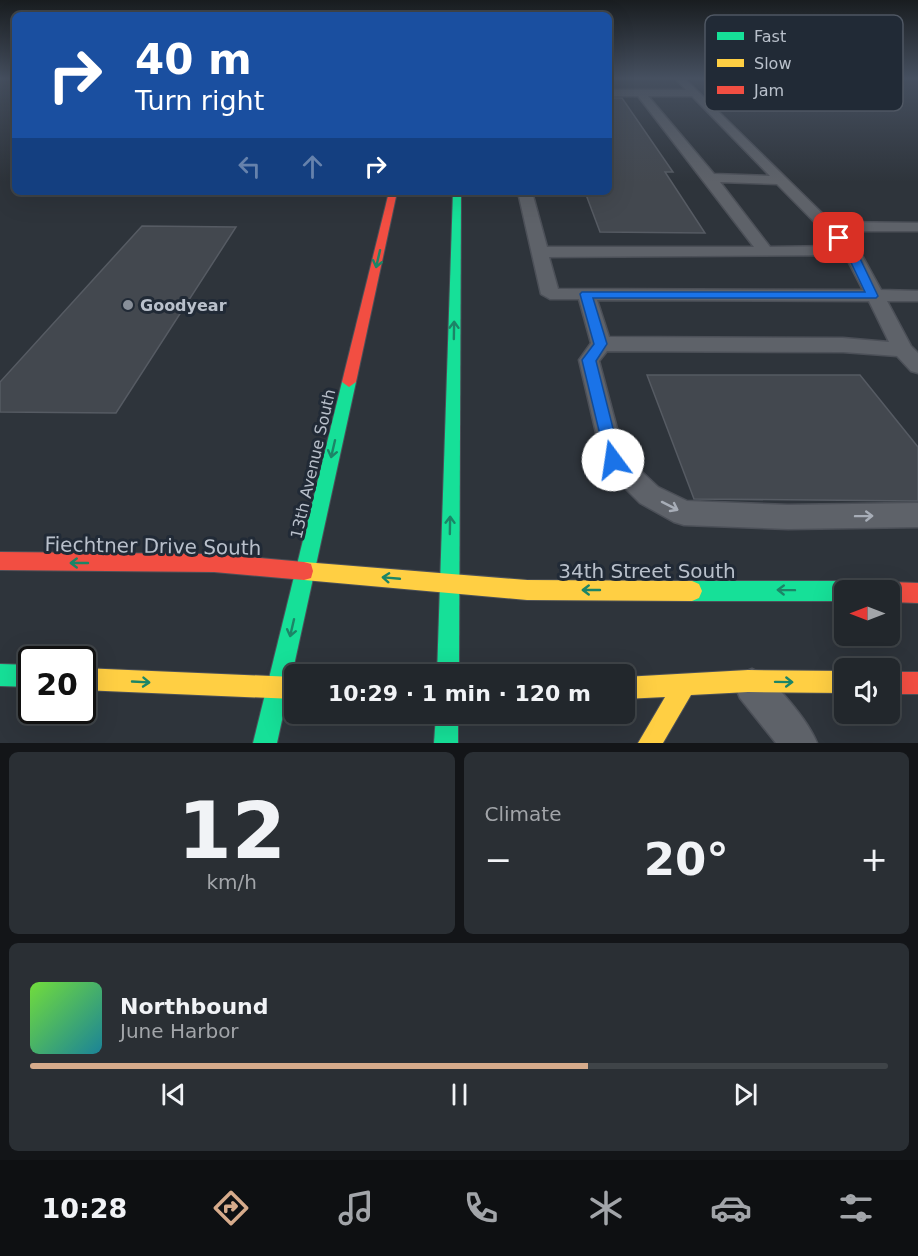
<!DOCTYPE html>
<html lang="en">
<head>
<meta charset="utf-8">
<style>
	:root { --surface:#22272c; --page:#2a2f34; --text:#f1f3f6; --muted:#a2a5a9; --line:#3f4448; --accent:#d6ab8b }
	body { margin:0; font-family:"DejaVu Sans",sans-serif; background:var(--page); color:var(--text); height:100vh; display:flex; flex-direction:column; font-size:22px; white-space:nowrap }
	* { box-sizing:border-box; margin:0 }
	p { font-size:20px; color:var(--muted) }
	.icon { flex:none; width:33px; height:33px; fill:none; stroke:currentColor; stroke-width:2; stroke-linecap:round; stroke-linejoin:round }
	.map { position:relative; height:743px; overflow:hidden }
	.drawer { display:flex; flex-direction:column; gap:9px; padding:9px; background:#131518; flex:1 }
	.drawer>* { flex:none }
	.banner { position:absolute; left:12px; top:12px; width:600px; height:183px; border-radius:9px; box-shadow:0 6px 24px #0002,0 0 0 2px var(--line); background:#1a4fa0; color:#fff; overflow:hidden }
	.needle { width:39px; rotate:270deg }
	.fabs { position:absolute; left:834px; top:580px; display:grid; gap:12px }
	.fabs a { display:grid; place-items:center; width:66px; height:66px; border-radius:9px; background:var(--surface); box-shadow:0 6px 24px #0002,0 0 0 2px var(--line); font-size:30px }
	.speed { position:absolute; left:18px; top:646px; display:flex; gap:12px; font-size:30px; font-weight:700; text-align:center }
	.speed>* { display:grid; place-content:center; width:78px; height:78px; border-radius:50%; background:var(--surface); box-shadow:0 6px 24px #0002,0 0 0 2px var(--line); line-height:1 }
	.speed .limit { border:3px solid #111; border-radius:9px; background:#fff; color:#111 }
	.pin { position:absolute; display:grid; place-items:center; width:51px; height:51px; color:#fff; margin:-26px; border-radius:12px; box-shadow:0 3px 9px #0006 }
	.me { position:absolute; width:66px; margin:-33px; rotate:346deg; stroke-linejoin:round; filter:drop-shadow(0 0 4px #0008) }
	.turn { display:flex; align-items:center; gap:21px; height:126px; padding:0 24px; font-size:27px }
	.turn .icon { width:78px; height:78px; stroke-width:2.5 }
	.turn b { display:block; font-size:42px; line-height:51px }
	.lanes { display:flex; align-items:center; height:57px; padding:0 24px; background:#0003; justify-content:center; gap:30px; direction:ltr }
	.lanes .off { opacity:.35 }
	.big { font-size:45px; font-weight:800; line-height:1.1 }
	.drawer .tile { flex:1; display:flex; flex-direction:column; justify-content:center; gap:9px; min-width:0; padding:0 21px; border-radius:9px; background:var(--page) }
	.drawer .dial { align-items:center; gap:0 }
	.dial b { font-size:78px; line-height:1 }
	.song { display:flex; align-items:center; gap:18px }
	.cover { width:72px; height:72px; border-radius:9px; background:linear-gradient(135deg,hsl(100 70% 55%),hsl(190 70% 35%)) }
	.played { height:6px; border-radius:3px; background:linear-gradient(90deg,var(--accent) 65%,var(--line) 65%) }
	.keys { display:flex; justify-content:space-around; direction:ltr }
	.heat { display:flex; justify-content:space-between; align-items:center; font-size:33px; direction:ltr }
	.drawer .tiles { flex:1; display:grid; gap:9px; grid-template-columns:1fr 1fr }
	.tile:last-child { grid-column:span 2 }
	.trip { position:absolute; left:284px; top:664px; width:351px; height:60px; border-radius:9px; background:var(--surface); box-shadow:0 6px 24px #0002,0 0 0 2px var(--line); font-weight:800; line-height:60px; text-align:center }
	.dock { display:flex; height:96px; justify-content:space-around; align-items:center; background:#0e1012; color:var(--muted) }
	.dock .icon { width:42px; height:42px }
	.dock .on { color:var(--accent) }
	.dock b { font-size:27px; color:var(--text) }
	.map>svg:first-child { display:block }
	.building { fill:#43484f; stroke:#565b63; stroke-width:1.5 }
	.lines { fill:none; stroke-linecap:round; stroke-linejoin:round }
	.lane-casing { stroke:#4c5058; stroke-width:3 }
	.fast-casing { stroke:#4c5058; stroke-width:2 }
	.slow-casing { stroke:#4c5058; stroke-width:2 }
	.jam-casing { stroke:#4c5058; stroke-width:2 }
	.lane { fill:#5e6269; fill-rule:evenodd }
	.fast { fill:#16e098; fill-rule:evenodd }
	.slow { fill:#ffcf43; fill-rule:evenodd }
	.jam { fill:#f24e42; fill-rule:evenodd }
	.oneway { stroke:#1c8567 }
	.oneway2 { stroke:#a7adb7 }
	.route { fill:#1a73e8; stroke:#114b97; stroke-width:1.5 }
	.poi-dot { fill:#888f99; stroke:#212a36; stroke-width:2 }
	.labels { text-anchor:middle; dominant-baseline:central; stroke-width:6; stroke-linejoin:round; paint-order:stroke }
	.poi-label { font-size:16px; font-weight:bold; fill:#b9c0cb; stroke:#212a36; text-anchor:start }
	.street-label { font-size:16px; fill:#b9c0cb; stroke:#212a36 }
	.near-street-label { font-size:20px; fill:#b9c0cb; stroke:#212a36 }
	.key { fill:#212a36; stroke:#4f5763; stroke-width:1.5 }
	.key-label { font-size:16px; fill:#b9c0cb }
</style>
</head>
<body>
<div class="map">
<svg width="918" height="743" viewBox="0 0 918 743">
	<rect width="100%" height="100%" fill="#2e343b"/>
	<g class="building">
		<path d="M609,98H622L673,172H665L705,233L600,232L585,192H609Z"/>
		<path d="M142,226L236,227L116,413L0,412V382Z"/>
		<path d="M647,375H860L918,447V501L694,499Z"/>
	</g>
	<g class="lines">
		<defs>
			<g id="lane">
				<path d="M675,78H684L831,222L918,223V231H840L859,250L881,290L918,291V301H887L911,346L918,353V373L911,371L897,356L843,352L607,351L599,361L624,455L658,487L687,501L788,505L918,503V527L788,529L684,525L674,522L640,503L604,467L579,360L591,343L579,299H550L541,294L518,192H532L547,247H754L638,96H609V90H686ZM648,96H692L770,176L714,174ZM720,182L777,184L838,246L770,247ZM845,255L863,290L558,289L549,257ZM597,300L869,301L889,342L843,338L609,337Z"/>
				<path d="M752,669C774,678 808,721 817,743H776L740,698L735,686L740,674Z"/>
			</g>
			<g id="fast">
				<path d="M453,192H461L459,675H437Z"/>
				<path d="M349,377L356,382L277,743H253L342,382Z"/>
				<path d="M692,581H844L851,584L854,591H844V601H692L685,598L682,591L685,584Z"/>
				<path d="M0,664L32,665V687L0,686Z"/>
				<path d="M436,714H458V743H434Z"/>
			</g>
			<g id="slow">
				<path d="M304,562L527,580L692,581L699,584L702,591L699,598L692,601L527,600L304,580L297,578L295,571L297,564Z"/>
				<path d="M82,668L294,677V699L82,690Z"/>
				<path d="M748,670L844,671V693L748,692L691,695L663,743H638L665,697L624,699V677Z"/>
			</g>
			<g id="jam">
				<path d="M389,192H397L356,382L349,387L342,382Z"/>
				<path d="M0,552L214,554L304,562L311,564L313,571L311,578L304,580L214,572L0,570Z"/>
				<path d="M890,582L918,583V603L890,602V591H881L883,585Z"/>
				<rect x="890" y="672" width="28" height="22"/>
			</g>
		</defs>
		<use href="#lane" class="lane-casing"/>
		<use href="#fast" class="fast-casing"/>
		<use href="#slow" class="slow-casing"/>
		<use href="#jam" class="jam-casing"/>
		<use href="#lane" class="lane"/>
		<use href="#fast" class="fast"/>
		<use href="#slow" class="slow"/>
		<use href="#jam" class="jam"/>
	</g>
	<defs><path id="oneway-shaft" d="M-6 0H5M1.5-3L5.5 0L1.5 3" fill="none" stroke-width="1.6" stroke-linecap="round" stroke-linejoin="round" transform="scale(1.5)"/></defs>
	<g class="oneway">
		<use href="#oneway-shaft" transform="translate(378 259) rotate(103)"/>
		<use href="#oneway-shaft" transform="translate(454 330) rotate(-89)"/>
		<use href="#oneway-shaft" transform="translate(333 449) rotate(103)"/>
		<use href="#oneway-shaft" transform="translate(450 525) rotate(-89)"/>
		<use href="#oneway-shaft" transform="translate(79 563) rotate(180)"/>
		<use href="#oneway-shaft" transform="translate(391 578) rotate(-175)"/>
		<use href="#oneway-shaft" transform="translate(591 590) rotate(180)"/>
		<use href="#oneway-shaft" transform="translate(786 590) rotate(-179)"/>
		<use href="#oneway-shaft" transform="translate(292 628) rotate(103)"/>
		<use href="#oneway-shaft" transform="translate(141 682) rotate(3)"/>
		<use href="#oneway-shaft" transform="translate(784 682) rotate(1)"/>
	</g>
	<g class="oneway2">
		<use href="#oneway-shaft" transform="translate(670 506) rotate(27)"/>
		<use href="#oneway-shaft" transform="translate(864 516) rotate(-1)"/>
	</g>
	<linearGradient id="sky" x2="0" y2="1"><stop stop-color="#191d20"/><stop offset="0.43" stop-color="#465060"/><stop offset="1" stop-color="#465060" stop-opacity="0"/></linearGradient>
	<rect width="918" height="182" fill="url(#sky)"/>
	<path class="route" d="M839,235L856,250L878,296L876,298H593L607,344L596,361L621,460L618,464H607L582,360L594,344L580,294L582,292H865L846,252L834,238Z"/>
	<circle class="poi-dot" cx="128" cy="305" r="6"/>
	<g class="labels">
		<g class="poi-label">
			<text x="140" y="305">Goodyear</text>
		</g>
		<g class="street-label">
			<text transform="translate(313 464) rotate(-77)">13th Avenue South</text>
		</g>
		<g class="near-street-label">
			<text transform="translate(153 546) rotate(1)">Fiechtner Drive South</text>
			<text x="647" y="571">34th Street South</text>
		</g>
	</g>
	<rect x="705" y="15" width="198" height="96" rx="9" class="key"/>
	<rect x="717" y="32" width="27" height="8" fill="#16e098"/>
	<rect x="717" y="59" width="27" height="8" fill="#ffcf43"/>
	<rect x="717" y="86" width="27" height="8" fill="#f24e42"/>
	<g class="key-label">
		<text x="754" y="42">Fast</text>
		<text x="754" y="69">Slow</text>
		<text x="754" y="96">Jam</text>
	</g>
</svg>
<div class="fabs">
<a><svg class="needle" viewBox="-14 -14 28 28"><path d="M0-13l5 13h-10z" fill="#e53935"/><path d="M0 13l5-13h-10z" fill="#a2a5a9"/></svg></a>
<a><svg class="icon" aria-label="sound" viewBox="0 0 24 24"><path d="M4 9h4l5-4v14l-5-4H4zM17 9q2 3 0 6"/></svg></a>
</div>
<div class="speed"><div class="limit">20</div></div>
<div class="pin" style="left:839px;top:238px;background:#d93025"><svg class="icon" aria-label="arrive" viewBox="0 0 24 24"><path d="M6 21V4h12l-3 4 3 4H6"/></svg></div>
<svg class="me" style="left:613px;top:460px" viewBox="-20 -20 40 40"><circle r="19" fill="#fff"/><path d="M0-13L10 11 0 6-10 11z" fill="#1a73e8"/></svg>
<div class="trip">10:29 · 1 min · 120 m</div>
<div class="banner">
<div class="turn"><svg class="icon" aria-label="right" viewBox="0 0 24 24"><path d="M7 20v-9h11M14 6l5 5-5 5"/></svg><div><b>40 m</b>Turn right</div></div>
<div class="lanes"><svg class="icon off" aria-label="left" viewBox="0 0 24 24"><path d="M17 20v-9H6M10 6l-5 5 5 5"/></svg><svg class="icon off" aria-label="ahead" viewBox="0 0 24 24"><path d="M12 20V5M6 11l6-6 6 6"/></svg><svg class="icon" aria-label="right" viewBox="0 0 24 24"><path d="M7 20v-9h11M14 6l5 5-5 5"/></svg></div>
</div>
</div>
<section class="drawer">
<div class="tiles">
<div class="tile dial"><b>12</b><p>km/h</p></div>
<div class="tile"><p>Climate</p>
<div class="heat"><a>−</a><b class="big">20°</b><a>+</a></div>
</div>
<div class="tile">
<div class="song"><i class="cover"></i><div><b>Northbound</b><p>June Harbor</p></div></div>
<div class="played"></div>
<div class="keys"><svg class="icon" aria-label="previous" viewBox="0 0 24 24"><path d="M18 5L8 12l10 7zM5 5v14"/></svg><svg class="icon" aria-label="pause" viewBox="0 0 24 24"><path d="M8 5v14M16 5v14"/></svg><svg class="icon" aria-label="next" viewBox="0 0 24 24"><path d="M6 5l10 7-10 7zM19 5v14"/></svg></div>
</div>
</div>
</section>
<nav class="dock">
<b>10:28</b>
<svg class="icon on" aria-label="directions" viewBox="0 0 24 24"><path d="M12 3l9 9-9 9-9-9zM9 14v-3h6M13 9l2 2-2 2"/></svg>
<svg class="icon" aria-label="music" viewBox="0 0 24 24"><path d="M9 18V5l10-2v13"/><circle cx="6" cy="18" r="3"/><circle cx="16" cy="16" r="3"/></svg>
<svg class="icon" aria-label="phone" viewBox="0 0 24 24"><path d="M5 4h4l2 5-3 2q2 4 5 5l2-3 5 2v4C11 20 4 13 5 4z"/></svg>
<svg class="icon" aria-label="climate" viewBox="0 0 24 24"><path d="M12 3v18M4 7l16 10M4 17L20 7"/></svg>
<svg class="icon" aria-label="car" viewBox="0 0 24 24"><path d="M5 17H2v-5l4-1 3-4h7l3 4 3 1v5h-3M9 17h6M6 11h13"/><circle cx="7" cy="17" r="2"/><circle cx="17" cy="17" r="2"/></svg>
<svg class="icon" aria-label="filters" viewBox="0 0 24 24"><path d="M4 7h16M4 17h16"/><circle cx="9" cy="7" r="2"/><circle cx="15" cy="17" r="2"/></svg>
</nav>
</body>
</html>
